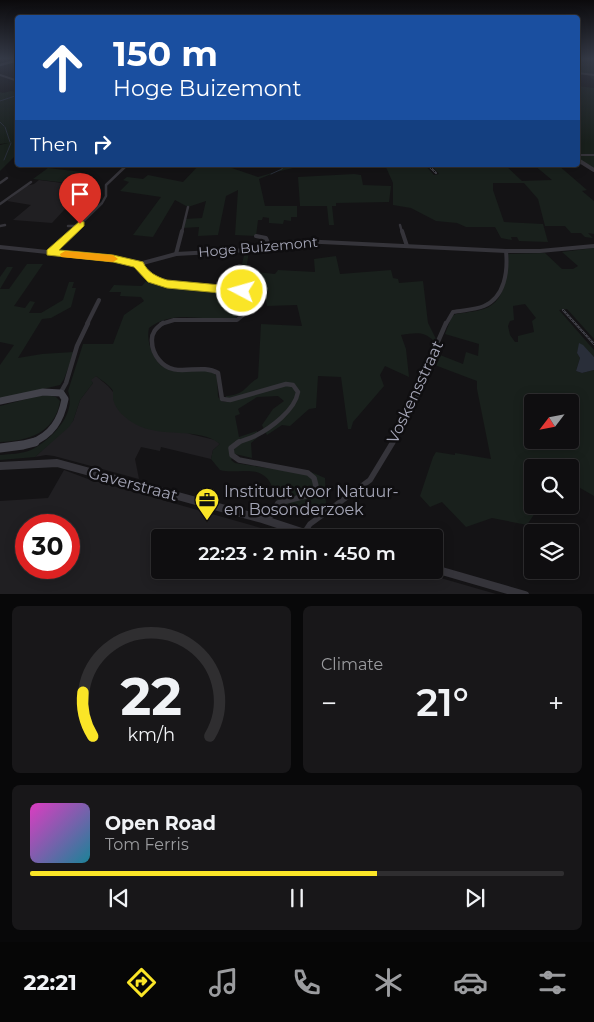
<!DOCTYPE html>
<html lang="en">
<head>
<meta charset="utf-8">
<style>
	:root { --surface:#0f0e10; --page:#181719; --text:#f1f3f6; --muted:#9b9c9f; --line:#2f2e30; --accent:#fae527 }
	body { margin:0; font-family:Montserrat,sans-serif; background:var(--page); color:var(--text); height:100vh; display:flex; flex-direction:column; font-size:19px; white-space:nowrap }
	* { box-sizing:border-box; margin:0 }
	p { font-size:16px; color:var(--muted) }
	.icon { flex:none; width:28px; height:28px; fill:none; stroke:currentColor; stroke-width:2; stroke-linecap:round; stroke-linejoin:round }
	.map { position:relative; height:594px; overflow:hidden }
	.details { display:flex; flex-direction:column; gap:12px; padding:12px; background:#080809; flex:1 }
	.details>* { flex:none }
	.guide { position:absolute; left:15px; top:15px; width:565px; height:152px; border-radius:5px; box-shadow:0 2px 12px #0003,0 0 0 1px var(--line); background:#1a4fa0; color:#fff; overflow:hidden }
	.needle { width:32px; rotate:238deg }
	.buttons { position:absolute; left:524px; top:394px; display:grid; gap:10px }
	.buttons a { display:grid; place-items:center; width:55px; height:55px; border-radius:5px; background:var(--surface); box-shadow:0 2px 12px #0003,0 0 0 1px var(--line); font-size:25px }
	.speed { position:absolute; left:15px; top:514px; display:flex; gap:10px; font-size:25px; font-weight:700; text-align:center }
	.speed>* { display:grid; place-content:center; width:65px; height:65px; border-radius:50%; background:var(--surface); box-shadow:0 2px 12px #0003,0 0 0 1px var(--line); line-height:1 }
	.speed .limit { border:8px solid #d22; background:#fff; color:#111 }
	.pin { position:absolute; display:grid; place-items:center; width:42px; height:42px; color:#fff; margin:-51px -21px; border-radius:50% 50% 50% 0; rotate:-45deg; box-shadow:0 0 5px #0007 }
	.pin .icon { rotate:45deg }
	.me { position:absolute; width:55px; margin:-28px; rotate:276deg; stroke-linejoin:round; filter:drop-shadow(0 0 4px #0008) }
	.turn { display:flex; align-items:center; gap:18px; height:105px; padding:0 15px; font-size:22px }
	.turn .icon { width:65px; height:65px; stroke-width:2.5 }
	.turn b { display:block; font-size:35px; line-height:42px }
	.then { display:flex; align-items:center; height:48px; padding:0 15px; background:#0003; gap:10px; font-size:19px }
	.big { font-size:38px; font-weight:600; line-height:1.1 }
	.details .widget { flex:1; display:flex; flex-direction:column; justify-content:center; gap:8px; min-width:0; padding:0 18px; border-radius:8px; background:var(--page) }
	.details .dial { align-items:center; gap:0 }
	.dial svg { height:130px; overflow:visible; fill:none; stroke:var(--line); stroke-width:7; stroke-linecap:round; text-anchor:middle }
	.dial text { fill:var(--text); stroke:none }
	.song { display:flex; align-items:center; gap:15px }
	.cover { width:60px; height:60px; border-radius:8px; background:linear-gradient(135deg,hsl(310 70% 55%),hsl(190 70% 35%)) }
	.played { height:5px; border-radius:2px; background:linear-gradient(90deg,var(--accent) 65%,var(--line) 65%) }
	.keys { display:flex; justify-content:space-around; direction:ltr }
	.heat { display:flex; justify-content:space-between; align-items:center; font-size:28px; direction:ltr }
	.details .tiles { flex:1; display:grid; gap:12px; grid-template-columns:1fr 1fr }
	.widget:last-child { grid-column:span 2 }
	.trip { position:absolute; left:151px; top:529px; width:292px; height:50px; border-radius:5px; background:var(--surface); box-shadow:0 2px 12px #0003,0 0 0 1px var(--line); font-weight:600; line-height:50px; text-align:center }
	.dock { display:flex; height:80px; justify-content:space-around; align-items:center; background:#060606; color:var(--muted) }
	.dock .icon { width:35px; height:35px }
	.dock .selected { color:var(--accent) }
	.dock b { font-size:22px; color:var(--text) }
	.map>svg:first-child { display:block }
	.built { fill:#201f22; fill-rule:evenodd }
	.green { fill:#19201c; fill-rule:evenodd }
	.water { fill:#292e39 }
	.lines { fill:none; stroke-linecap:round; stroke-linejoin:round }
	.stream { stroke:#292e39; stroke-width:1 }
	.minor-far4 { stroke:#35343a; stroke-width:2 }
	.minor-far3 { stroke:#35343a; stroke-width:2.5 }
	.minor-far2 { stroke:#35343a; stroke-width:4 }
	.minor-far1 { stroke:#35343a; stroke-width:4.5 }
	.minor { stroke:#35343a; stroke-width:5.5 }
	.tertiary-far1 { stroke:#35343a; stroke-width:4 }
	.tertiary { stroke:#35343a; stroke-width:8 }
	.secondary-far2 { stroke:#42424a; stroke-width:2.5 }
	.secondary-far1 { stroke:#42424a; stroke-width:7 }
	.secondary { stroke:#42424a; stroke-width:9 }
	.rail-casing { stroke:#47474f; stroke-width:2 }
	.rail { stroke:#0f0e10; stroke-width:1; stroke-dasharray:2; stroke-linecap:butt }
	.route { fill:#fae527; stroke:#a29519 }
	.slow { fill:#f59e0b }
	.labels { text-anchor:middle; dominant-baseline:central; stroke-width:5; stroke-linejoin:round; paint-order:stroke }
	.street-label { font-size:14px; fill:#a4a5b6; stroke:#0f0e10 }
	.near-street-label { font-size:16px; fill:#a4a5b6; stroke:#0f0e10 }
	.near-poi-label { font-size:16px; fill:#a4a5b6; stroke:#0f0e10; text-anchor:start }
</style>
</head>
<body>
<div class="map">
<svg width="594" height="595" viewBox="0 0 594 595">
	<rect width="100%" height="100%" fill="#141315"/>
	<g class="built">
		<path d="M39,180L86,186L52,223L13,220L31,205L7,201L26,186L34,184Z"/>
		<path d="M96,376L108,386L113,392V398L190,434L215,440L220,444L213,450L211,459L161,447L160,451L141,447L135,459L139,479L54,456L46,455L35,457L73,421L80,400L93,383L90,380Z"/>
		<path d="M64,470L88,479L293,537L160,538V570H413L496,594H0V501L48,498ZM26,525H69V568H26Z"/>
	</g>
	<g class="green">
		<path d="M578,59H594V81L588,74L578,73V70H582L578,68Z"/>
		<path d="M578,86L594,88V170L578,160Z"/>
		<path d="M11,91L17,92V154L0,171V145L8,143L0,144V92L3,93Z"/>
		<path d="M199,165H223L258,177L279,171L284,165H306L276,172L259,179L265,206H297V217H291V221L284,220L283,224L269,223V218L263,217L262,220H258L256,236L235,235L238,190L226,196L218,235L198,236L199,227L182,228L185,219L202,218L206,201L188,207L175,200L153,237L133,235L161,197L120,191L129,182L123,180L127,177L143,179L148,175L183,182Z"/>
		<path d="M385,165H425L434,175L439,174L431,165H505L522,181L552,180L534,165H558L587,190L582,191L594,201V234L588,233L593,238L585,237L581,233H571L565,226H545L538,199L524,183H493V190L504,222L543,224L548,242L519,241L517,237H511L512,240L501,238L495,227H466L457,223L436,221L411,208L393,205V183Z"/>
		<path d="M48,168L82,172L76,177L91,179L84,185L33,179Z"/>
		<path d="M354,174L361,175L363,185L391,186L389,202L336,203V206H332L334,225H329L327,206H300L298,177Z"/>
		<path d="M594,248V339L567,309L559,310L594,350V357L579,345L577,353L580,358L576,371L582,373L594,370V496L575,485H570V468H532V505H564L535,513L527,525L492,518L466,527L442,502L430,507L420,496L433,457L436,452L455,455V453L491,459L477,389V381L432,364L435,353L463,364L466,352L478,356L479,344L445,334L452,316L456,314C482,310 498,311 505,282C507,273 509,263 508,254L545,253L562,269H573L578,266L562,252ZM525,304L536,318L532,321L534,332L518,336V342H515L510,335L508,326L510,321L514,320L513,306ZM532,402H570V440H532Z"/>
		<path d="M245,251H249L246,271L275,274L278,270L315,272L314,259L336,256L340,274L391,270L393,278L398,279L399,283L423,281L428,323L436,339L434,341C423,331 416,333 401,335L406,349L409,377L385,366L380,375L384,386L353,422L351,429H348L341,377L318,376L316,408L309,409L290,426L282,425L267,435L262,425L273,409L284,401L278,396L257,397L238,409L240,414L235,416L239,437L257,431L258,437L251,443L252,458L235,454L231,460L235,463L301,473L311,472L325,478L326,504L316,512C307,510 287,509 281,504C272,498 275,482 263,475C251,467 233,474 220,470L211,459L213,450L220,444C198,426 162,439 135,424C125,418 116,411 113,399C113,398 113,392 113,391C110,385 101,380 96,376L91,380L93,383L80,400L73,421L69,427L35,457L0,460V455C10,454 22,454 31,450C51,440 77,414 68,391L83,344H113L124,315L144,301L141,297L120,296L121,292H109L114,285L142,286L148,279L159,284L236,291L243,293C245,301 242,314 235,319C206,322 175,308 149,328C147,337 149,344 152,352C163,378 185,372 208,368L217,376L218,397L223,402H226V396C245,395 244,387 258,378L261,324L302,326L297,305L267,306L265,296L260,295L254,298L247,293V275L242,264Z"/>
		<path d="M27,264H43L14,306L25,308L30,301L35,302L29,313H41L63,300L69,282H74L72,288H76L71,307L51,318L42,319L18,358L42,354L74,352L64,379L60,385L0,399V365L14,345L0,342V277L7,267H13L0,289H9Z"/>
		<path d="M49,395L56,397L60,401C55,433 28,441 0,442V406L38,396Z"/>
	</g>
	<path class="water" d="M579,343L583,345L594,357V370L582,373L576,371L580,358L577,353Z"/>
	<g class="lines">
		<g class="stream">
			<path d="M0,101L18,95"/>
			<path d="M0,122L4,126"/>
			<path d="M5,127L10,142"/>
			<path d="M4,160L11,143"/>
			<path d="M271,174L282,169L284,165"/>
		</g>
		<g class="minor-far4">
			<path d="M578,73L594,75"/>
			<path d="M0,75L18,81"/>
			<path d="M578,155H594"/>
		</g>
		<g class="minor-far3">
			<path d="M0,183L7,178"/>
			<path d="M0,204L31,182"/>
			<path d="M400,225L402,232"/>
			<path d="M0,226L5,225"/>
			<path d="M68,226H78"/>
			<path d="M72,232L102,203L106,196V185L127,165"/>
			<path d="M182,232L188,207"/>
		</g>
		<g class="minor-far2">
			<path d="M402,231L407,246"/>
			<path d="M256,236L266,238L269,245"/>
			<path d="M0,247L113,259L139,264L176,254L249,250L301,241L506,251H540L594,246"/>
			<path d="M51,252L73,231"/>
			<path d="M176,254L182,231"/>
			<path d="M139,264V268L152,279L162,283L238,290L245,293L242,316L237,320H174L161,324"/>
			<path d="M87,324L99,300"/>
			<path d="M446,324L453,312C463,310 475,310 484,306C505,297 508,271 506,251"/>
		</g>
		<g class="minor-far1">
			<path d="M163,323C156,328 151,333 152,342C152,349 155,355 159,360C175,380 199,362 218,373L222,399L230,400L286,384L293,385L298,392C295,410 271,428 255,436C249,439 243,440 237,443"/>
			<path d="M61,392L66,383L77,346L88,323"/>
			<path d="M392,443L421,389L433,353L446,323"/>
		</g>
		<g class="minor">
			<path d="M239,442L231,448L232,455L239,460L308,473L314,478L316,486L310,495L278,503L268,520"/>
			<path d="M304,533L310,524L370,480L393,442"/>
		</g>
		<path class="tertiary-far1" d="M578,160L594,170"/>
		<g class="tertiary">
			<path d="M0,466L57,463L262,519L320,538"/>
			<path d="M435,569L525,595"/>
		</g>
		<path class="secondary-far2" d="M0,65L18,60"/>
		<path class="secondary-far1" d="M0,401L43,392L61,393L65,399C61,420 52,435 31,443"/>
		<path class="secondary" d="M0,448L23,445L35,442"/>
		<defs>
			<g id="rail">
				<path d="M428,165L436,173"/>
				<path d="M563,310L594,344"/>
			</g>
		</defs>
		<use href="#rail" class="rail-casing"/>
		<use href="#rail" class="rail"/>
	</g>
	<linearGradient id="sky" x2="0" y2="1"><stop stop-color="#0b0a0c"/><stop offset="0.41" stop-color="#343946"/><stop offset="1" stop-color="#343946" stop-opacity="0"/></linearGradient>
	<rect width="594" height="143" fill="url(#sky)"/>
	<path class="route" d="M80,221L84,222V226L59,250L113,255L139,261L143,262C147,272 157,277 167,280L242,287L248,291L242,295L167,288L148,282L134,267L113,262L47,255V250Z"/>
	<path class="slow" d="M65,251L113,255L118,259L113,262L61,257L60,254Z"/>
	<defs>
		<symbol id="office-pin" viewBox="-11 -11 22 30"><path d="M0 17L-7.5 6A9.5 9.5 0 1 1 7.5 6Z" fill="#fae527" stroke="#0f0e10"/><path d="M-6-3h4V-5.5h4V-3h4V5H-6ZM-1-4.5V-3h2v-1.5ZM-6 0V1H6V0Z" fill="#111"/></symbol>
	</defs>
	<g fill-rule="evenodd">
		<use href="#office-pin" x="193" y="486" width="28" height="38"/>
	</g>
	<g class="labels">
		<g class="street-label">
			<text transform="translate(258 247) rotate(-5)">Hoge Buizemont</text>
		</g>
		<g class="near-street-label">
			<text transform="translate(415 392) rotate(-65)">Voskensstraat</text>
			<text transform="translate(133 484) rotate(15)">Gaverstraat</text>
		</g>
		<g class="near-poi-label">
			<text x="224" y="491">Instituut voor Natuur-<tspan x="224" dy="18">en Bosonderzoek</tspan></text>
		</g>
	</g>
</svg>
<div class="buttons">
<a><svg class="needle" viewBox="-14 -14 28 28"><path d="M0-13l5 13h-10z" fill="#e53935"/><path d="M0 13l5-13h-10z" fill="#9b9c9f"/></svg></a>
<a><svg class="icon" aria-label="search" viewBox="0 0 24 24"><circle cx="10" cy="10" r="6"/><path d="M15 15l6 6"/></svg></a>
<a><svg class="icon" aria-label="layers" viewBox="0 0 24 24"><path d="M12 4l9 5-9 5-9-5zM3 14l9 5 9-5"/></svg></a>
</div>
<div class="speed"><div class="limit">30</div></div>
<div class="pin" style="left:80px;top:224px;background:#d93025"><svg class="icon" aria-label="arrive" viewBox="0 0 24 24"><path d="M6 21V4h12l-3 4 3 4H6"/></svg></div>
<svg class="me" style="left:242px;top:291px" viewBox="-20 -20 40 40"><circle r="17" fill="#fae527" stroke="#fff" stroke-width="3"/><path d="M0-11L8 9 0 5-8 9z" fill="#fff"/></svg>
<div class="trip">22:23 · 2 min · 450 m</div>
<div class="guide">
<div class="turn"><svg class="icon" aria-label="ahead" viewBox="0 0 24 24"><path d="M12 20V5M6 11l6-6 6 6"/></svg><div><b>150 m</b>Hoge Buizemont</div></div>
<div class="then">Then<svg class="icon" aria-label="right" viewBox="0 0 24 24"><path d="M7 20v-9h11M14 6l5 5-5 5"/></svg></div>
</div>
</div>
<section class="details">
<div class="tiles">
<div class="widget dial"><svg viewBox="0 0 100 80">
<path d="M14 69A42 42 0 1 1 86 69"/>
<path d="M14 69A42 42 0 0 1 8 42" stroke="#fae527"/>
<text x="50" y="56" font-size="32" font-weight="700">22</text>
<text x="50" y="72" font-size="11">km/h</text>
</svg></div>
<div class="widget"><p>Climate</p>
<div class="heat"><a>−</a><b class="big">21°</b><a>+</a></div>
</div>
<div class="widget">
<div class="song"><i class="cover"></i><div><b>Open Road</b><p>Tom Ferris</p></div></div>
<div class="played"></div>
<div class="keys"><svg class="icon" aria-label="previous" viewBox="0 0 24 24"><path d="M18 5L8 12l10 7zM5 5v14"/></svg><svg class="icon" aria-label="pause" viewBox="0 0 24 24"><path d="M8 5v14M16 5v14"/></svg><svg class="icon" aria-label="next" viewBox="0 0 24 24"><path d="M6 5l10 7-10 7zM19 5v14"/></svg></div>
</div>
</div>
</section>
<nav class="dock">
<b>22:21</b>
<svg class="icon selected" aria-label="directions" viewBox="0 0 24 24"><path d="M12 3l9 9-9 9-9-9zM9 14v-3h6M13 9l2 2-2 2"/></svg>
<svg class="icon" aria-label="music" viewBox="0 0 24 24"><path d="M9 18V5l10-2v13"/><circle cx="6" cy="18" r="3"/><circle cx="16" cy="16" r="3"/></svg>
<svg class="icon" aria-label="phone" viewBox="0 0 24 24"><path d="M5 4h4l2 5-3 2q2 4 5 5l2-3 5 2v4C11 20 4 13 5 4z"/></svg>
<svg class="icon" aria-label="climate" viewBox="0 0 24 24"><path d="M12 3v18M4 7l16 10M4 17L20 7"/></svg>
<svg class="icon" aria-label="car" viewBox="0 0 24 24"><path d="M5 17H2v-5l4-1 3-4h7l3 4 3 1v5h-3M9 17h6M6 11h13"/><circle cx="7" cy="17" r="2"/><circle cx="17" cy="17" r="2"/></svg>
<svg class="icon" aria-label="filters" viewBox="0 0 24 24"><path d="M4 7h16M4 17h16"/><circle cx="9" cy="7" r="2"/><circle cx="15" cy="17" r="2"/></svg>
</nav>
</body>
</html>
